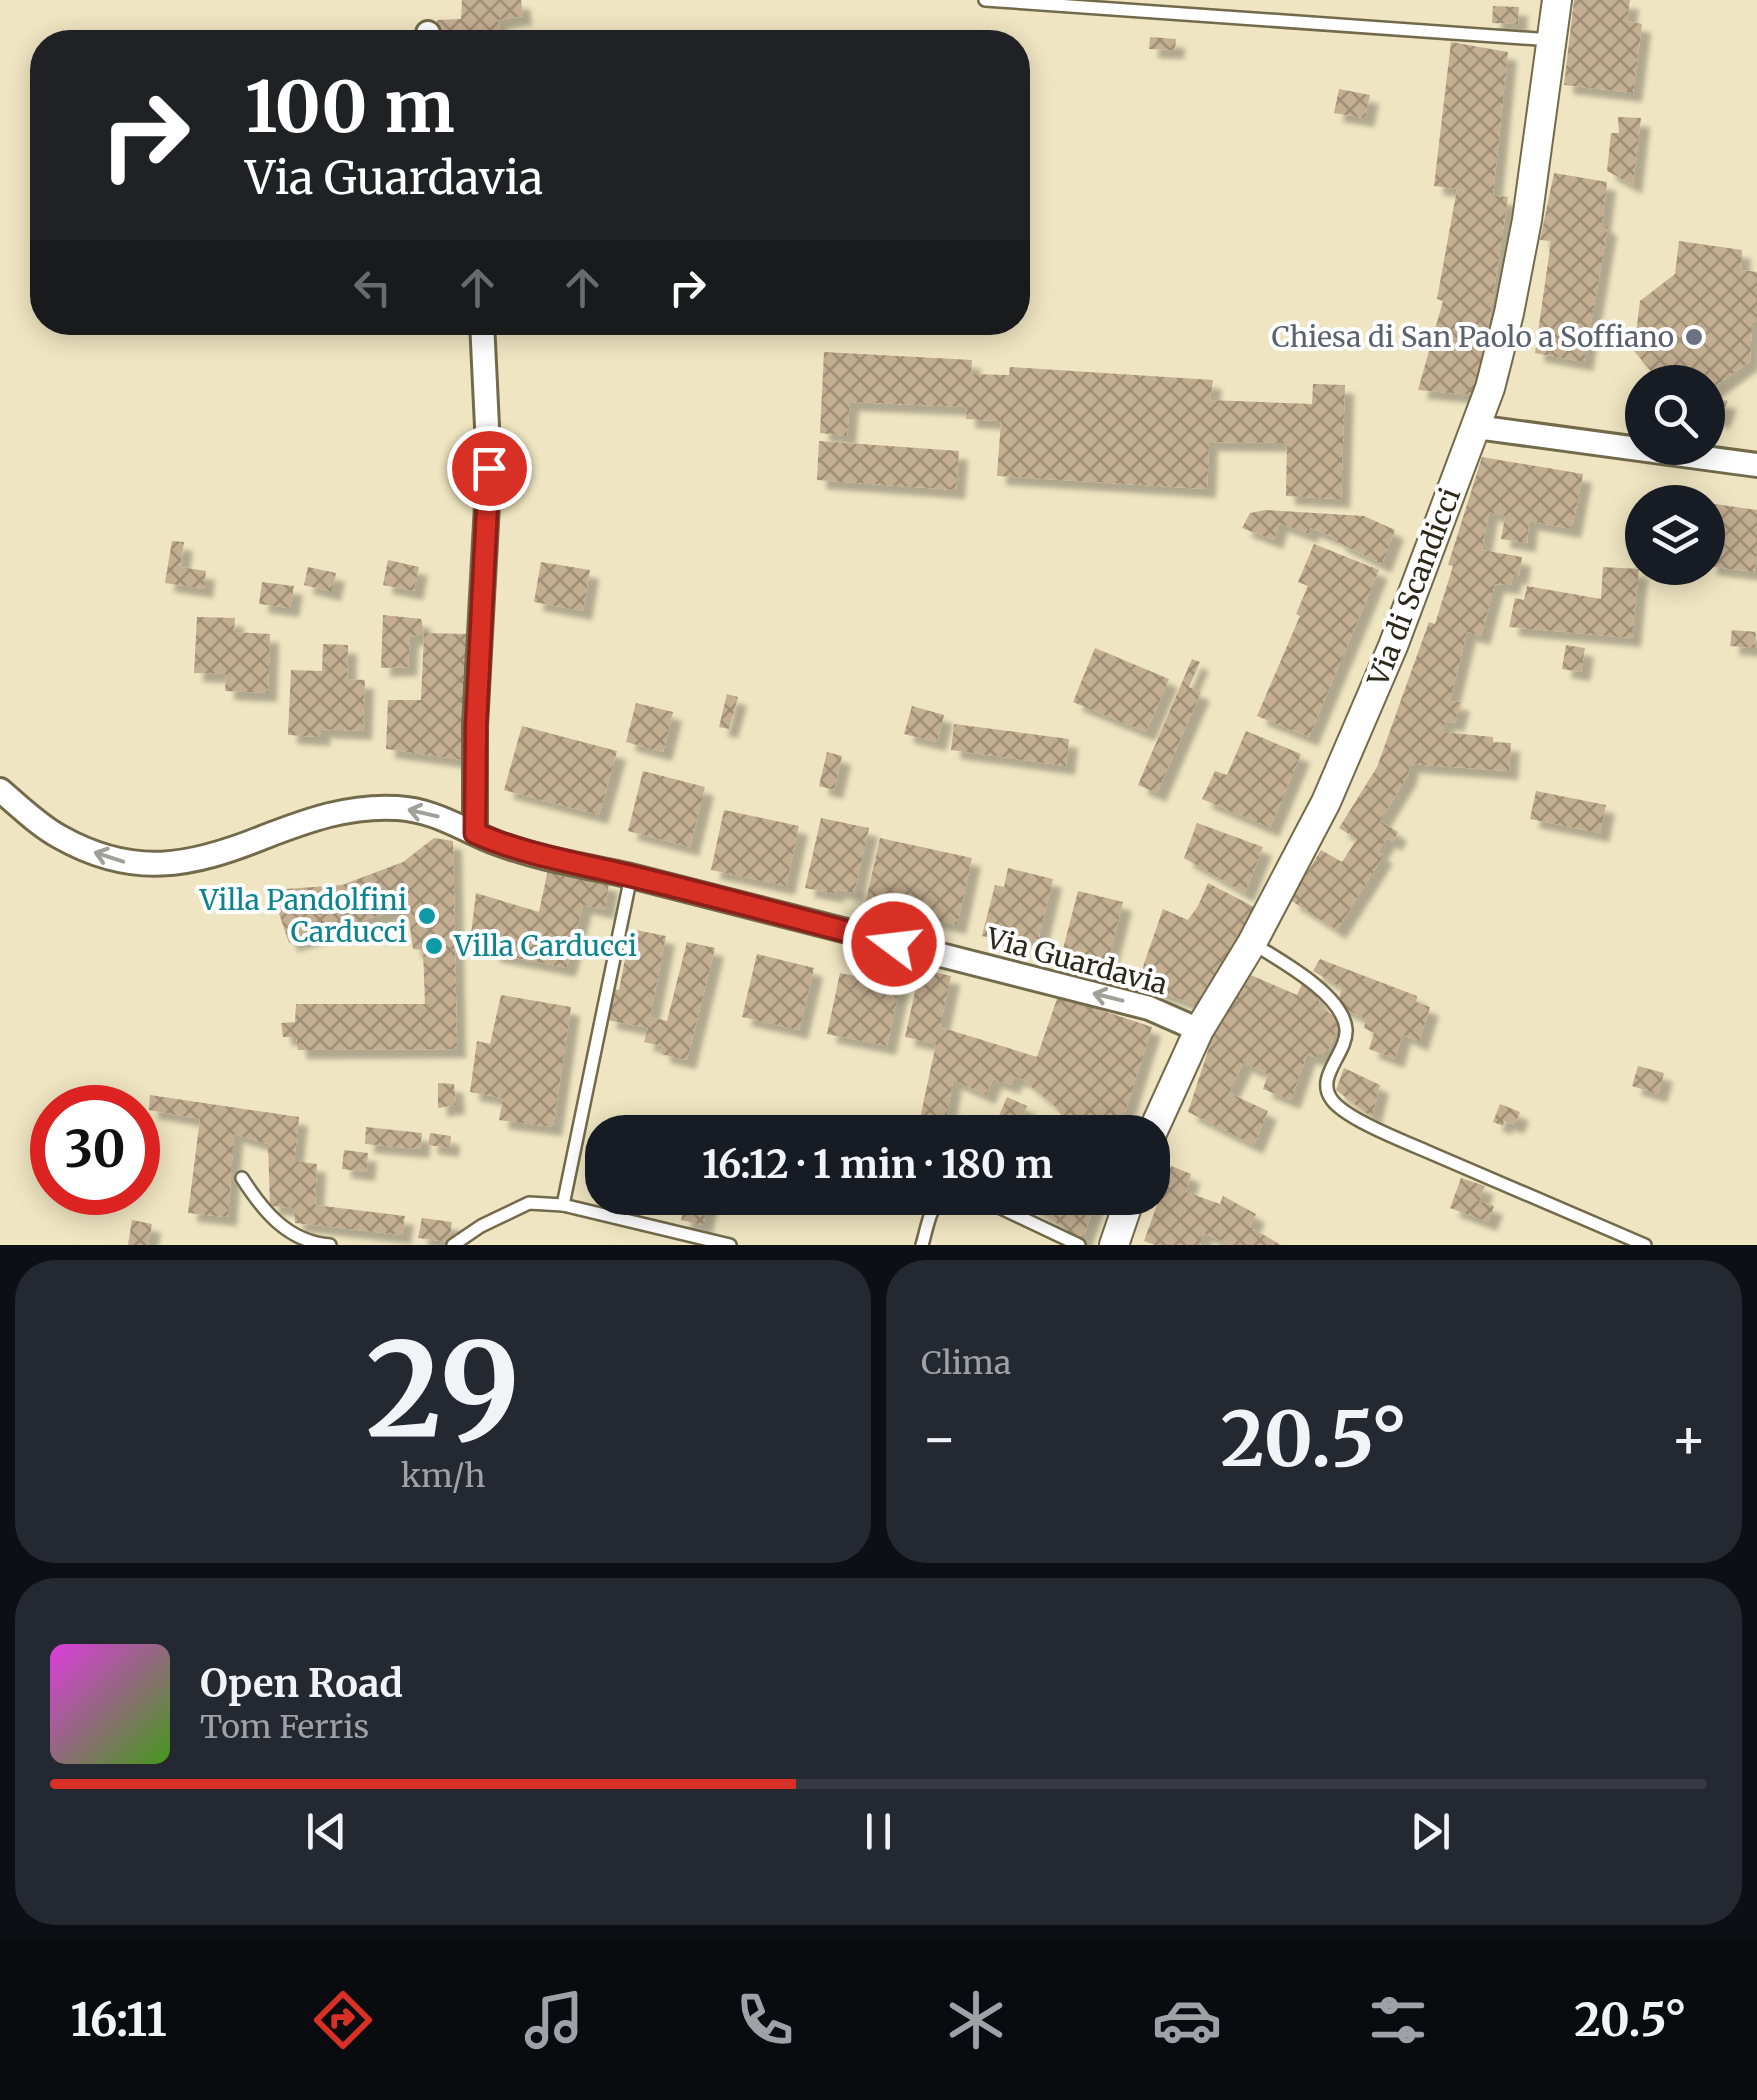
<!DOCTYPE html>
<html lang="it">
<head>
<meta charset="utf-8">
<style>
	:root { --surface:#171b24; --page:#242831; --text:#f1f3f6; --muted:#9ea1a6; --line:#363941; --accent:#d93025 }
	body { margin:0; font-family:Merriweather,serif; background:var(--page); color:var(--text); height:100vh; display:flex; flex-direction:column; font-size:38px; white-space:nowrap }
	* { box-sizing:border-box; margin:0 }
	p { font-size:32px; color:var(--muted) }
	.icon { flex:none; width:55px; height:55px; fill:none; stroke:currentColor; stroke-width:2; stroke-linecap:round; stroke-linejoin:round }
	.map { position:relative; height:1245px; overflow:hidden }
	.details { display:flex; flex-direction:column; gap:15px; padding:15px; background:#0d0f14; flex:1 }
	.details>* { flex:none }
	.top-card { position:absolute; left:30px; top:30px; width:1000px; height:305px; border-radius:40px; box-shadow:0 5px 25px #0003; background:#202124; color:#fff; overflow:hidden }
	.tools { position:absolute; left:1625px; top:365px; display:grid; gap:20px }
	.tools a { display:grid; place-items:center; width:100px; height:100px; border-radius:50%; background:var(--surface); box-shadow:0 5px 25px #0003; font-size:50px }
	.speed { position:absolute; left:30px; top:1085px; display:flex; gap:20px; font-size:50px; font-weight:700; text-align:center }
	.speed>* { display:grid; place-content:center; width:130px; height:130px; border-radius:50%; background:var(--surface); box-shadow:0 5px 25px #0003; line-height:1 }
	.speed .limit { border:15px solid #d22; background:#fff; color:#111 }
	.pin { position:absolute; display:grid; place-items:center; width:85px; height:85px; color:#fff; margin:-42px; border:5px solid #fff; border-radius:50%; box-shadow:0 2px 10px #0007 }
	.me { position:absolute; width:110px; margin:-55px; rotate:285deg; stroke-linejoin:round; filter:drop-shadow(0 0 8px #0008) }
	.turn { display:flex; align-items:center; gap:35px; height:210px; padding:0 50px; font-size:45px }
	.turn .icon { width:130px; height:130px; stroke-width:2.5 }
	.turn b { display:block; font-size:70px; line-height:85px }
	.lanes { display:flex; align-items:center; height:95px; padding:0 50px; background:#0003; justify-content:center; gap:50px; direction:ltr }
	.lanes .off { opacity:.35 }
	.big { font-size:75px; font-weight:700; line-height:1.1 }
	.details .card { flex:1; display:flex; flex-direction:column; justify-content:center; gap:15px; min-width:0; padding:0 35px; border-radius:40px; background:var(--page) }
	.details .dial { align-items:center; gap:0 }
	.dial b { font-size:130px; line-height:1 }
	.song { display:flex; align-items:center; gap:30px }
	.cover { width:120px; height:120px; border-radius:15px; background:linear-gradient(135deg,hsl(300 70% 55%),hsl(100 70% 35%)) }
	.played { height:10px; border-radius:5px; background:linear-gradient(90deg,var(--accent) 45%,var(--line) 45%) }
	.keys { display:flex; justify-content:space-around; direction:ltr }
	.heat { display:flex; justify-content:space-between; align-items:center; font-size:55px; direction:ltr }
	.details .tiles { flex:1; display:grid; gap:15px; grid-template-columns:1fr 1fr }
	.card:last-child { grid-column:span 2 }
	.trip { position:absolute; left:585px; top:1115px; width:585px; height:100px; border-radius:40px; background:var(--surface); box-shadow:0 5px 25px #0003; font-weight:700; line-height:100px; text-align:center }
	.tabs { display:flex; height:160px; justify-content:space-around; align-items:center; background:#090b0e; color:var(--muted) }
	.tabs .icon { width:70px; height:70px }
	.tabs .current { color:var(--accent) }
	.tabs b { font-size:45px; color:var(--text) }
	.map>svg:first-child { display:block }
	.building { fill:url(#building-cross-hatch); filter:url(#shadow) }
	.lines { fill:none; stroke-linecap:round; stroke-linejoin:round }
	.service-casing { stroke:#726a4a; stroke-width:16 }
	.minor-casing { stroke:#726a4a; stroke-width:28 }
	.tertiary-casing { stroke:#726a4a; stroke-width:32 }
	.service { stroke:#fff; stroke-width:11 }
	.minor { stroke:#fff; stroke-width:22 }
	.tertiary { stroke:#fff; stroke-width:28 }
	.oneway { stroke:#a09f98 }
	.route-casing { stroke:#8d1f18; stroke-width:25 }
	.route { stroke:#d93025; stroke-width:18 }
	.worship-dot { fill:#6b7280; stroke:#fff; stroke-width:4 }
	.culture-dot { fill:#0f9aa8; stroke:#fff; stroke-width:4 }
	.labels { text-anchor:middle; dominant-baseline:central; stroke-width:8; stroke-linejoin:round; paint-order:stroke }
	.worship-label { font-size:28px; fill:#5b616d; stroke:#fff; text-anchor:end }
	.street-label { font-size:28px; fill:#2c291b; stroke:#fff }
	.culture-label { font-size:28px; fill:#0d838f; stroke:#fff; text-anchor:end }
</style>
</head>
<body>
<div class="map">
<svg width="1757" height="1245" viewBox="0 0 1757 1245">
	<defs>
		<pattern id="building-cross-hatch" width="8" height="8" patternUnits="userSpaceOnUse" patternTransform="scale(2.5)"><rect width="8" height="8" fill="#c4ae91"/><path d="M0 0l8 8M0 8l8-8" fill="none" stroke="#9f8e76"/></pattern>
		<filter id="shadow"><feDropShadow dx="9" dy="9" stdDeviation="2.5" flood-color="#0004"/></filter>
	</defs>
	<rect width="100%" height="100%" fill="#efe5c2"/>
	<g class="building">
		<path d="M462,0H521L523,16L498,20L502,42H441L437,20L461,19Z"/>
		<path d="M1574,0H1630L1627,21L1642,24L1633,93L1564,85Z"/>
		<path d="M1493,6L1519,7L1518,24L1492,23Z"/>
		<path d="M1150,37L1176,39L1175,50L1149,49Z"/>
		<path d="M1451,42L1508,52L1493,195L1508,197L1482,370L1472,395L1418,390L1443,301L1437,299L1457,189L1434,186Z"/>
		<path d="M1339,89L1370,95L1365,118L1334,113Z"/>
		<path d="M1618,117L1641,118L1633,185L1607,171L1611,133H1619Z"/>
		<path d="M1554,173L1607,182L1602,224L1608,227L1584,362L1535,353L1551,241L1540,240Z"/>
		<path d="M1679,241L1742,250L1741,270L1757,272V323H1752L1750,361L1712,389L1710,396L1728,401L1720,420L1708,415V382H1660L1634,351L1640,301L1675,274Z"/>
		<path d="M824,352L972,360L971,374L1009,375L1010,367L1213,380L1210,400L1312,404L1313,384L1345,385L1341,499L1286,496L1287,443L1209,442L1207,489L997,476L1001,421L966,419L967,407L850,402L847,436L820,433Z"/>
		<path d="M819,441L959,451L956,490L817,480Z"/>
		<path d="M1482,457L1583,474L1572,529L1529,521L1527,543L1501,539L1505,516L1489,512L1482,550L1522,557L1519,576L1513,575L1511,585L1495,584L1481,636L1467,632L1450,701L1461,702L1455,723L1446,721L1442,732L1493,737V742L1511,743L1509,771L1410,764L1408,775L1380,821L1398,832L1393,842L1387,838L1378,852L1384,855L1337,930L1290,900L1321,850L1342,862L1357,839L1339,828L1377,767L1429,622L1435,624L1453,566L1448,565Z"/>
		<path d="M1708,503L1757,510V553L1754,572L1708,566Z"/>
		<path d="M1265,510L1364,516L1395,530L1382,564L1337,542L1338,539L1310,528L1309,534L1279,523L1274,540L1242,528L1250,513Z"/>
		<path d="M172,541L184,542L180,567L206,571L204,589L165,583Z"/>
		<path d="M1314,544L1379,570L1309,737L1257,716L1300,616L1296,614L1308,586L1298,582Z"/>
		<path d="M388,560L419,567L414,591L383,585Z"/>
		<path d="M541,562L590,570L583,611L534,602Z"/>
		<path d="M308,567L336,573L332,592L304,585Z"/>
		<path d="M1603,567L1639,569L1632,638L1509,627L1515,598L1524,600L1527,586L1601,599Z"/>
		<path d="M262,582L294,586L290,608L259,604Z"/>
		<path d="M383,615L421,619L424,633L410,637L408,667L381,668Z"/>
		<path d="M197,617L235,618L234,632L270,634L268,693L225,691L226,674L194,673Z"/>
		<path d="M1732,630L1756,632L1755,648L1730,646Z"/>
		<path d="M424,633L469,634L470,761L386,749L388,700H421Z"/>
		<path d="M323,644L348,645L347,679L365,680L363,731L321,729V737L288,735L291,670L322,671Z"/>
		<path d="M1566,645L1585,648L1581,672L1562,669Z"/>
		<path d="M1095,648L1169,679L1146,732L1073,702Z"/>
		<path d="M1192,659L1200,662L1189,687L1201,692L1157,793L1138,785Z"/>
		<path d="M727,694L738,697L729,729L719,727Z"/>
		<path d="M636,703L673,712L663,752L626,742Z"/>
		<path d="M912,706L944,715L937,742L904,734Z"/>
		<path d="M954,724L1069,739L1066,766L951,750Z"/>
		<path d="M522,726L617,751L599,815L504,790Z"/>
		<path d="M1246,731L1301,754L1270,828L1202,799L1215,771L1227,775Z"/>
		<path d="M827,752L842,756L834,790L819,786Z"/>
		<path d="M643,771L705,787L690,847L628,831Z"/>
		<path d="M1536,791L1606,805L1600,833L1530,819Z"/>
		<path d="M724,810L799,826L786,886L711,870Z"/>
		<path d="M821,818L869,828L854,893L836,889L835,894L805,888Z"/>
		<path d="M1197,823L1263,847L1245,893L1184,858Z"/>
		<path d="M434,838L453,841L457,1049L298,1050L296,1037H283L281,1023L295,1022L296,1004H425L423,950L413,949L409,920L404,908L289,943L271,890L342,885L403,862Z"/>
		<path d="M880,838L972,858L957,925L865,905Z"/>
		<path d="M1008,868L1053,879L1038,941L1015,935L1013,943L982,936L995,885L1004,887Z"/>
		<path d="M548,869L609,883L605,910L583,905L567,968L491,953L490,940L471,934L476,893L539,912Z"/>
		<path d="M1208,883L1256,908L1199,1006L1137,984L1163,909L1188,920L1198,906Z"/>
		<path d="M1078,891L1123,902L1107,965L1062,953Z"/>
		<path d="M631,929L666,936L650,1017L667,1021L687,942L715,948L687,1060L661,1054L662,1046L644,1042L648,1028L607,1020L614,989L619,990Z"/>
		<path d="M757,954L814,968L799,1030L742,1017Z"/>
		<path d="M1320,959L1417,996L1416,1002L1430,1007L1419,1042L1402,1034L1395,1059L1369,1049L1374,1033L1364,1028L1366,1019L1337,1005L1342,988L1313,971Z"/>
		<path d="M920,969L951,976L940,1027L1037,1057L1058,996L1152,1027L1119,1132H1057L1062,1116L1054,1105L1022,1079L1014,1077L1011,1085L993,1079L986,1095L953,1080L944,1132H917L936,1044L905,1037Z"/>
		<path d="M840,973L900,985L887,1046L827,1034Z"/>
		<path d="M1246,973L1297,995L1302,984L1313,989L1322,1008L1341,1021L1326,1055L1319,1052L1316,1058L1307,1054L1291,1100L1263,1089L1268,1074L1243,1063L1229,1093L1268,1111L1254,1145L1188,1112L1213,1035Z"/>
		<path d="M501,995L571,1007L553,1127L499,1120L503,1098L470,1092L477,1041L490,1044Z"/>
		<path d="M1638,1066L1664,1073L1658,1094L1632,1086Z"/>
		<path d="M1344,1068L1380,1085L1372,1117L1336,1090Z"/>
		<path d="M438,1083L454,1084L456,1105L438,1108Z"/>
		<path d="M150,1095L299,1117L294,1161L317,1164L315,1205L405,1216L402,1235L295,1223L294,1208L270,1206L268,1144L234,1134L228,1217L188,1213L200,1119L149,1110Z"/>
		<path d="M1007,1097L1027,1106L1016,1132H992Z"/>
		<path d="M1500,1104L1520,1112L1515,1125L1504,1121L1503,1126L1493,1122Z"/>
		<path d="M366,1127L422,1133L420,1149L365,1144Z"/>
		<path d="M430,1133L451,1136L450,1148L428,1145Z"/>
		<path d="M344,1150L368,1153L366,1172L342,1169Z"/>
		<path d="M1171,1166L1191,1174L1186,1192L1220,1204L1223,1196L1256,1214L1250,1227L1281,1245H1232L1203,1233L1200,1245H1155L1144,1241Z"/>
		<path d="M1461,1178L1485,1186L1479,1201L1494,1206L1488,1222L1450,1208Z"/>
		<path d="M687,1198H710L703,1225L681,1220Z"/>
		<path d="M1021,1198H1097L1082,1241Z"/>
		<path d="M422,1218L452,1222L449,1242L418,1238Z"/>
		<path d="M132,1220L152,1224L148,1245H128Z"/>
	</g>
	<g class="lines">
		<defs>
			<g id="service">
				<path d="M985,0L1552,40"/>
				<path d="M1252,943C1279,960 1343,994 1346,1029C1348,1053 1314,1077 1332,1100C1346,1119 1403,1141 1426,1151C1499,1183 1572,1214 1645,1245"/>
				<path d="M242,1178C263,1211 288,1242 330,1245"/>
				<path d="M980,1198L1079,1245"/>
				<path d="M563,1205L631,876"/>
				<path d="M453,1245L481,1226L529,1203L563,1205L730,1245"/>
				<path d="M922,1245C927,1229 929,1208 942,1198"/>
			</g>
			<g id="minor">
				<path d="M428,33L430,42"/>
				<path d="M1476,427L1757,465"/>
				<path d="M0,790C19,806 38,825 60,837C133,878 190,867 264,837C308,820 350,805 397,808C435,810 463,830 497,843C540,859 586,866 631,876L1149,1008L1199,1030"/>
				<path d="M475,833V726L489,468L482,322"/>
			</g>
			<g id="tertiary">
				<path d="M1152,1133L1199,1030L1252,943L1326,802L1393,646L1490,388L1509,313L1527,220L1557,0"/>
				<path d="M1114,1245L1130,1198"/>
			</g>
		</defs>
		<use href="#service" class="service-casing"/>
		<use href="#minor" class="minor-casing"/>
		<use href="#tertiary" class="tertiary-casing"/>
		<use href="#service" class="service"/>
		<use href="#minor" class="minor"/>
		<use href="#tertiary" class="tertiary"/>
	</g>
	<defs><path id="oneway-shaft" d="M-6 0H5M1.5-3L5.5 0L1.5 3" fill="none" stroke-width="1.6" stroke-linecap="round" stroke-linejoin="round" transform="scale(2.5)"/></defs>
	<g class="oneway">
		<use href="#oneway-shaft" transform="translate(423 813) rotate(-167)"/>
		<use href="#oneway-shaft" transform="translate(109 857) rotate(-162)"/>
		<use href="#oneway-shaft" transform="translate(1108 997) rotate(-166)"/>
	</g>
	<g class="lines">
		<defs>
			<path id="route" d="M489,468L476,726L475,833C525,855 578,863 631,876C719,897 807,921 894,944"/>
		</defs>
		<use href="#route" class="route-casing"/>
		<use href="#route" class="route"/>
	</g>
	<circle class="worship-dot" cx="1694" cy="337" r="10"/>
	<g class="culture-dot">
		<circle cx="427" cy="916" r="10"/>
		<circle cx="434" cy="946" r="10"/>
	</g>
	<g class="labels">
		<g class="worship-label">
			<text x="1674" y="337">Chiesa di San Paolo a Soffiano</text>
		</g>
		<g class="street-label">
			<text transform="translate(1414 587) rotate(-69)">Via di Scandicci</text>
			<text transform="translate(1077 961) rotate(15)">Via Guardavia</text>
		</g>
		<g class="culture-label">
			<text x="407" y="900">Villa Pandolfini<tspan x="407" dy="32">Carducci</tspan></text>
			<text x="454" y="946" text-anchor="start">Villa Carducci</text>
		</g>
	</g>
</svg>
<div class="tools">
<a><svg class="icon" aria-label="search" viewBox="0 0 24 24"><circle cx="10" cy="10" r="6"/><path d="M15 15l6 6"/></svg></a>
<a><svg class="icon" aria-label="layers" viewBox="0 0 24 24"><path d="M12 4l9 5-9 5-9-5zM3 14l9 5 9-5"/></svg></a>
</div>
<div class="speed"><div class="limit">30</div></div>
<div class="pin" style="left:489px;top:468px;background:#d93025"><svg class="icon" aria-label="arrive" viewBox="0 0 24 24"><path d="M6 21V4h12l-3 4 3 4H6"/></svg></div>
<svg class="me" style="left:894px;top:944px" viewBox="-20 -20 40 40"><circle r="17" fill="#d93025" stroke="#fff" stroke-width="3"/><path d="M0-11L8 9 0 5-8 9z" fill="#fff"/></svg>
<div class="trip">16:12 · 1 min · 180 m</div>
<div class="top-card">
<div class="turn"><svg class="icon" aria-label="right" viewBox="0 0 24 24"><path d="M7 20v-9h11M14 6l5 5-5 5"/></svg><div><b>100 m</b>Via Guardavia</div></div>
<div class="lanes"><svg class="icon off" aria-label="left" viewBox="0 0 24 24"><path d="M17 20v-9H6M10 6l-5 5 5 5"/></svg><svg class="icon off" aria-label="ahead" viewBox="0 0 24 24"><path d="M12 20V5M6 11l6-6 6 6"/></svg><svg class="icon off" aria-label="ahead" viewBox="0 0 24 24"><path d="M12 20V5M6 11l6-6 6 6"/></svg><svg class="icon" aria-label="right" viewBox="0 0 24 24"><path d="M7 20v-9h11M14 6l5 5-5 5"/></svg></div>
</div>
</div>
<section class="details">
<div class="tiles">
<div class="card dial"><b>29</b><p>km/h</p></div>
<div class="card"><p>Clima</p>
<div class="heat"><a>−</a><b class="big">20.5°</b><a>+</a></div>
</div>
<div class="card">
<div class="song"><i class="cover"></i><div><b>Open Road</b><p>Tom Ferris</p></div></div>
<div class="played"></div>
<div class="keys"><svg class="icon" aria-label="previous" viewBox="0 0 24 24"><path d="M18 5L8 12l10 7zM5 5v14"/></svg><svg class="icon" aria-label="pause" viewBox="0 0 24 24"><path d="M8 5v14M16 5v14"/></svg><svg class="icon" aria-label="next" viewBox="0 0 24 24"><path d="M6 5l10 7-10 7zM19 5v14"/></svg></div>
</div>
</div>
</section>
<nav class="tabs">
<b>16:11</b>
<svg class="icon current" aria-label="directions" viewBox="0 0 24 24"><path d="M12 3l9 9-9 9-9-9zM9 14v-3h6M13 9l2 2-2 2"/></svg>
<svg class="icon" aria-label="music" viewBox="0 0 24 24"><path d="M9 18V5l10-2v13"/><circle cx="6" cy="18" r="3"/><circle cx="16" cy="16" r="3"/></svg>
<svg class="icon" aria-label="phone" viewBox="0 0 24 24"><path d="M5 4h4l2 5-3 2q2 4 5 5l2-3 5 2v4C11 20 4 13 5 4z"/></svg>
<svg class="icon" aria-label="climate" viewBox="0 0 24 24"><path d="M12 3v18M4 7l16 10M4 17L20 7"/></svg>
<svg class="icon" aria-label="car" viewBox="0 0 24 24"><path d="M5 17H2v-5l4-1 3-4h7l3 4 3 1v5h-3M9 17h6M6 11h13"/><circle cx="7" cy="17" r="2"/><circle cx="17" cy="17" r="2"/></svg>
<svg class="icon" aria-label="filters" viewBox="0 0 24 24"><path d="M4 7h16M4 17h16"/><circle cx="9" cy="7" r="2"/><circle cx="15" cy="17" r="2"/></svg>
<b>20.5°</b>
</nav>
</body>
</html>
